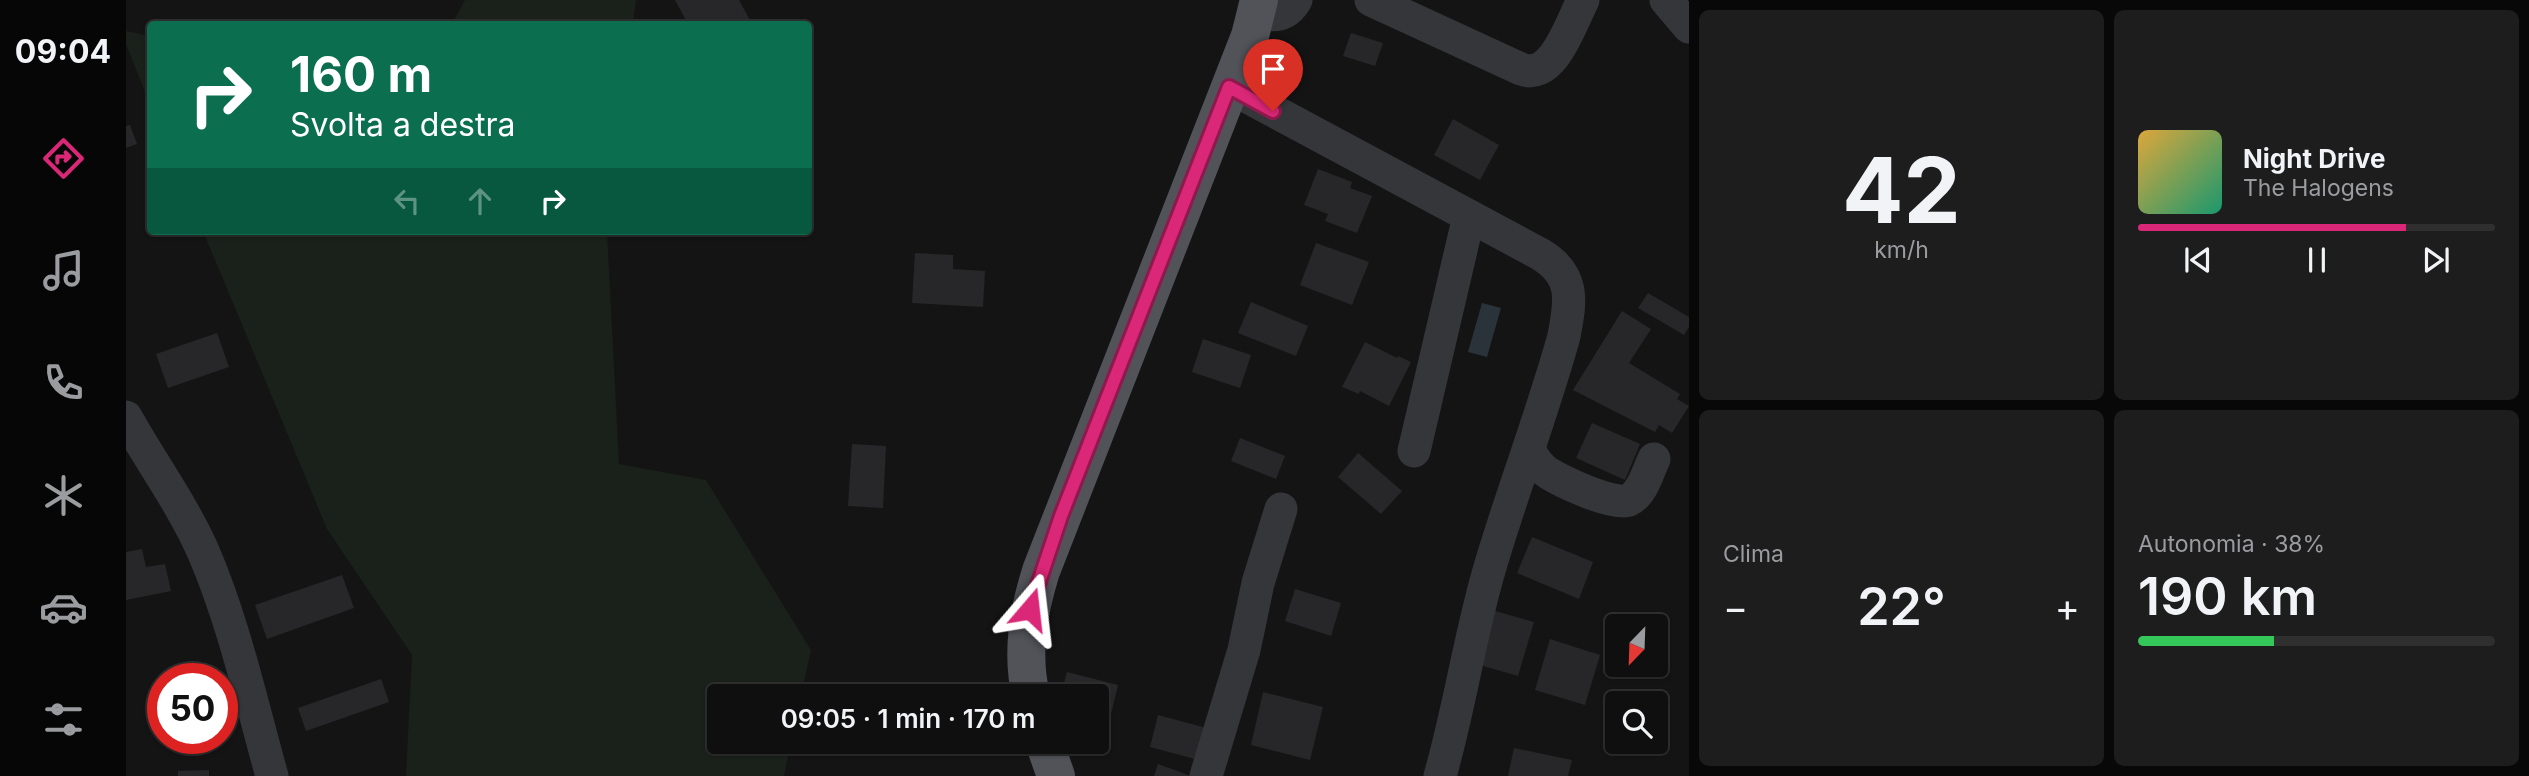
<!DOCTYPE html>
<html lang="it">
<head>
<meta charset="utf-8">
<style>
	:root { --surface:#0f0f10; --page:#1d1d1e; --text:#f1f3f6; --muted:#9b9c9f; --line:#2f2f30; --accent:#db2777 }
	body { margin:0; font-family:Inter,sans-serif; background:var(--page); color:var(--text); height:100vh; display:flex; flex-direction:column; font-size:26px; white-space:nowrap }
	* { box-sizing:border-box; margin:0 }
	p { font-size:23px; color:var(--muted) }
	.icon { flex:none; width:38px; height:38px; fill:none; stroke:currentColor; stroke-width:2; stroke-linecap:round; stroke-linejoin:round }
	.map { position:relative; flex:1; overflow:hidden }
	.panel { display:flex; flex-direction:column; gap:10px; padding:10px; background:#080809; width:840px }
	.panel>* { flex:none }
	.top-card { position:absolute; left:21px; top:21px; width:665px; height:214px; border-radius:7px; box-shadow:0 2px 5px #0004,0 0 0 2px var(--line); background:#0b6e4f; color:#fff; overflow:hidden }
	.needle { width:46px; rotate:203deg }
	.tools { position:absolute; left:1479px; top:614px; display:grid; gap:14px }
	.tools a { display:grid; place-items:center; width:63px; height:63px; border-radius:7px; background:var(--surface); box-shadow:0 2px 5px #0004,0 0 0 2px var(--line); font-size:35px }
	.speed { position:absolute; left:21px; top:663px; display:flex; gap:14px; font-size:35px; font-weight:700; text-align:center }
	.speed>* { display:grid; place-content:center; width:91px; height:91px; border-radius:50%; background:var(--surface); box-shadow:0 2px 5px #0004,0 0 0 2px var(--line); line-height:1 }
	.speed .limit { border:10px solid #d22; background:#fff; color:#111 }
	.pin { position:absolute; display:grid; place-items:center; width:60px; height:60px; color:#fff; margin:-72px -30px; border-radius:50% 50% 50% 0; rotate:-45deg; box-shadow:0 0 7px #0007 }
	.pin .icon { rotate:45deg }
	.me { position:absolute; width:77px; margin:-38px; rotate:17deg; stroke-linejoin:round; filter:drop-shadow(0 0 5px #0008) }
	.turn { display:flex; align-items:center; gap:24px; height:147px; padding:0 28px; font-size:32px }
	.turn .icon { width:91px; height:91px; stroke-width:2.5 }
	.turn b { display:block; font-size:49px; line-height:60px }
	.lanes { display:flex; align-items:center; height:66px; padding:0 28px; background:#0003; justify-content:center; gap:35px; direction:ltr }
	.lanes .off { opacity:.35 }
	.big { font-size:52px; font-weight:600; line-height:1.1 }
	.panel .card { flex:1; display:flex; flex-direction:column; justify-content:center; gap:10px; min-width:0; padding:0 24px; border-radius:10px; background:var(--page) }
	.panel .dial { align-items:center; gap:0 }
	.dial b { font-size:91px; line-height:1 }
	.song { display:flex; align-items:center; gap:21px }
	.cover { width:84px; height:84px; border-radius:10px; background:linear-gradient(135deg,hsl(40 70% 55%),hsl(160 70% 35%)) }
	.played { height:7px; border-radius:4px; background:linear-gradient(90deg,var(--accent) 75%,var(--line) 75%) }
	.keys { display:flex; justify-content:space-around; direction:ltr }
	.heat { display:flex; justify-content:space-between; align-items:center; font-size:38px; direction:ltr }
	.charge { height:10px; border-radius:5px; background:linear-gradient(90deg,#34c759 38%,var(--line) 0) }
	.panel .tiles { flex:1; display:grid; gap:10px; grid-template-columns:repeat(2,1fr) }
	.trip { position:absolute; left:581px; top:684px; width:402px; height:70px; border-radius:7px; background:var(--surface); box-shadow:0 2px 5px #0004,0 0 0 2px var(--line); font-weight:600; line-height:70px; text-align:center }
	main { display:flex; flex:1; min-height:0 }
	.tabs { display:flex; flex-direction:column; width:126px; justify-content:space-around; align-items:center; background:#060606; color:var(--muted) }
	.tabs .icon { width:49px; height:49px }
	.tabs .on { color:var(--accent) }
	.tabs b { font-size:32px; color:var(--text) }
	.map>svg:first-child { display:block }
	.green { fill:#1a201a }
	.water { fill:#2a3339 }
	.building { fill:#272729 }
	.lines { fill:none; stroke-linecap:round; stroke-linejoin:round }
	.minor { stroke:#35363a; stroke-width:33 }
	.major { stroke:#515359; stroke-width:38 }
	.route-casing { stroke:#8e194d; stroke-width:18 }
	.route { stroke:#db2777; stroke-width:12 }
</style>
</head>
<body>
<main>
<nav class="tabs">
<b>09:04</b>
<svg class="icon on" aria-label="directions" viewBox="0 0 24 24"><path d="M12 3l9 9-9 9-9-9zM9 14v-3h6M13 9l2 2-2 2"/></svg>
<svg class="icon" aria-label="music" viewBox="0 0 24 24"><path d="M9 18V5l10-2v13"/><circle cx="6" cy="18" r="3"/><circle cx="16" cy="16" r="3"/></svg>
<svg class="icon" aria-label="phone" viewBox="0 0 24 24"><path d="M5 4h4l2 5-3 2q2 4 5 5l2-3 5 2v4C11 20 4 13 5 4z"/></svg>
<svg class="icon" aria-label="climate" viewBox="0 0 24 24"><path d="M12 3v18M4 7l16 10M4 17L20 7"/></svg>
<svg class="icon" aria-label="car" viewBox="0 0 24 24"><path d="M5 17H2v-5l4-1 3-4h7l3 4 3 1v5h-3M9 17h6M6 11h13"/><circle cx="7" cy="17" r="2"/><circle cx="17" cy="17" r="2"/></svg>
<svg class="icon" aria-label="filters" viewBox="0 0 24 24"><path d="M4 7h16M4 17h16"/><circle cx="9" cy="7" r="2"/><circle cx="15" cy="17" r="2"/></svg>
</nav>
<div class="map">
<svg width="1563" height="776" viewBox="0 0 1563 776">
	<rect width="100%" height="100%" fill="#141415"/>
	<g class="green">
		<path d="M339,0H510L507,24H326Z"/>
		<path d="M0,31L24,36V104L0,44Z"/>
		<path d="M77,231H481L493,464L580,480L685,650L675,696H593V742H665L658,776H280L286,655L201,529Z"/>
	</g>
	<path class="water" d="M1356,303L1375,308L1361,357L1342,352Z"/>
	<g class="building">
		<path d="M549,0H613L626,24H562Z"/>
		<path d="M1225,33L1257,43L1249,66L1217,56Z"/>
		<path d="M1327,119L1373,145L1354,180L1308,155Z"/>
		<path d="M4,125L11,144L0,148V126Z"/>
		<path d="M1192,169L1226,182L1224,188L1246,196L1231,233L1199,221L1202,214L1178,205Z"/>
		<path d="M1190,243L1243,262L1226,305L1174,285Z"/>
		<path d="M789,253L827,255V269L859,271L857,307L786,303Z"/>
		<path d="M1522,293L1563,317V327L1558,335L1512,308Z"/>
		<path d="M1125,302L1182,326L1170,356L1112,333Z"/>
		<path d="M1496,311L1525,329L1503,363L1554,394L1551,399L1563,406L1546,433L1533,425L1529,432L1447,390Z"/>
		<path d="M91,333L103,367L42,388L30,354Z"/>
		<path d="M1077,339L1125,355L1114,388L1066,372Z"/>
		<path d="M1239,342L1271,358L1272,356L1285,362L1263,406L1234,391L1233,394L1216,387Z"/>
		<path d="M1466,423L1514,444L1499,480L1450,458Z"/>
		<path d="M1114,438L1159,456L1150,479L1105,461Z"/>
		<path d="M726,444L760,446L757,508L722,506Z"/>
		<path d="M1232,453L1276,491L1255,514L1212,477Z"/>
		<path d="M1406,537L1467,562L1453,599L1391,573Z"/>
		<path d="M16,549L20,567L39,564L45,591L0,600V552Z"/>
		<path d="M216,575L228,608L141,639L129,605Z"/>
		<path d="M1169,589L1215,603L1205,636L1159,621Z"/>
		<path d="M1366,610L1408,622L1392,676L1350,664Z"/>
		<path d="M1424,639L1474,655L1459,705L1409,690Z"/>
		<path d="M941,672L992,685L985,714L971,710V696H944L935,694Z"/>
		<path d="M255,679L263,702L180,731L172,708Z"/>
		<path d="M1137,692L1197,707L1184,760L1125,745Z"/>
		<path d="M1032,715L1088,730L1080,762L1024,747Z"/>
		<path d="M1388,748L1446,760L1442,776H1382Z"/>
		<path d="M1032,764L1065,776H1028Z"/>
		<path d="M83,770V776H52V771Z"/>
	</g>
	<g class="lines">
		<g class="minor">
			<path d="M1245,0L1395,69C1427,82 1445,23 1457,0"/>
			<path d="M1540,0L1563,27"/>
			<path d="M1130,12C1148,17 1160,17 1170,0"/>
			<path d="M1103,87L1414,254C1449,275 1445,300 1438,336C1416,416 1385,494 1362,574C1343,641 1333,710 1314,776"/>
			<path d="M0,417C25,462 56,504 77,551C108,623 125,701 146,776"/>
			<path d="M1403,448C1406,456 1411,464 1418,470C1431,480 1489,507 1503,500C1517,493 1522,471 1528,459"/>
			<path d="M1288,451L1343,216"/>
			<path d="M1080,776L1118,650L1132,583L1155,509"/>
		</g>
		<g class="major">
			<path d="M905,696C895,653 902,613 915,571L1124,36L1133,0"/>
			<path d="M918,742L930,776"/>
		</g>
	</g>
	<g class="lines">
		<defs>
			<path id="route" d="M904,609L935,516L1103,87L1147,111"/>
		</defs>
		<use href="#route" class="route-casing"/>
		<use href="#route" class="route"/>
	</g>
</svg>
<div class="tools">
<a><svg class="needle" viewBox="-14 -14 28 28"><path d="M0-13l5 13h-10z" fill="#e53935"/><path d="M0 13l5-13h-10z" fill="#9b9c9f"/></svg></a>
<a><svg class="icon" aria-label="search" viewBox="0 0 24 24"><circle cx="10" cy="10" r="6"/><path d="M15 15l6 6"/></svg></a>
</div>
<div class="speed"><div class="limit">50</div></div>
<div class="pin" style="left:1147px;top:111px;background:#d93025"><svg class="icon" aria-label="arrive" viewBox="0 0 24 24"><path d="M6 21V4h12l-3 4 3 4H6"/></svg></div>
<svg class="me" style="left:904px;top:609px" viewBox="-20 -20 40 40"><path d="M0-17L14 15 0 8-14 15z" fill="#db2777" stroke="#fff" stroke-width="4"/></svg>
<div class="trip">09:05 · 1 min · 170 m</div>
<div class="top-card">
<div class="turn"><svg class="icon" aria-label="right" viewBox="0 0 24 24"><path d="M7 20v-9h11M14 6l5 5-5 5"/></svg><div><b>160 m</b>Svolta a destra</div></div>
<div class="lanes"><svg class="icon off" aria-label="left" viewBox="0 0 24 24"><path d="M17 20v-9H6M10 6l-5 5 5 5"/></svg><svg class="icon off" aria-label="ahead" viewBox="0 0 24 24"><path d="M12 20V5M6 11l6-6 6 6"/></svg><svg class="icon" aria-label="right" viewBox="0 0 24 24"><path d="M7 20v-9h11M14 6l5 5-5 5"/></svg></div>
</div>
</div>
<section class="panel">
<div class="tiles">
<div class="card dial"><b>42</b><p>km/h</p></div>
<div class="card">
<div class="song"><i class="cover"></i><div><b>Night Drive</b><p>The Halogens</p></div></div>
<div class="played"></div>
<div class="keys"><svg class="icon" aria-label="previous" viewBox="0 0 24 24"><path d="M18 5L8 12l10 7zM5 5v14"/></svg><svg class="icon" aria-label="pause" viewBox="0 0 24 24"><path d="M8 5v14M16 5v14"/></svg><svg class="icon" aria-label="next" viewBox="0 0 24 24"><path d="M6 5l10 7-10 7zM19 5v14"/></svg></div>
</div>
<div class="card"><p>Clima</p>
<div class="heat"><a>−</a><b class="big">22°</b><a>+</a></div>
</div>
<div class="card"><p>Autonomia · 38%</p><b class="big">190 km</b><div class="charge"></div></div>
</div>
</section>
</main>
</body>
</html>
